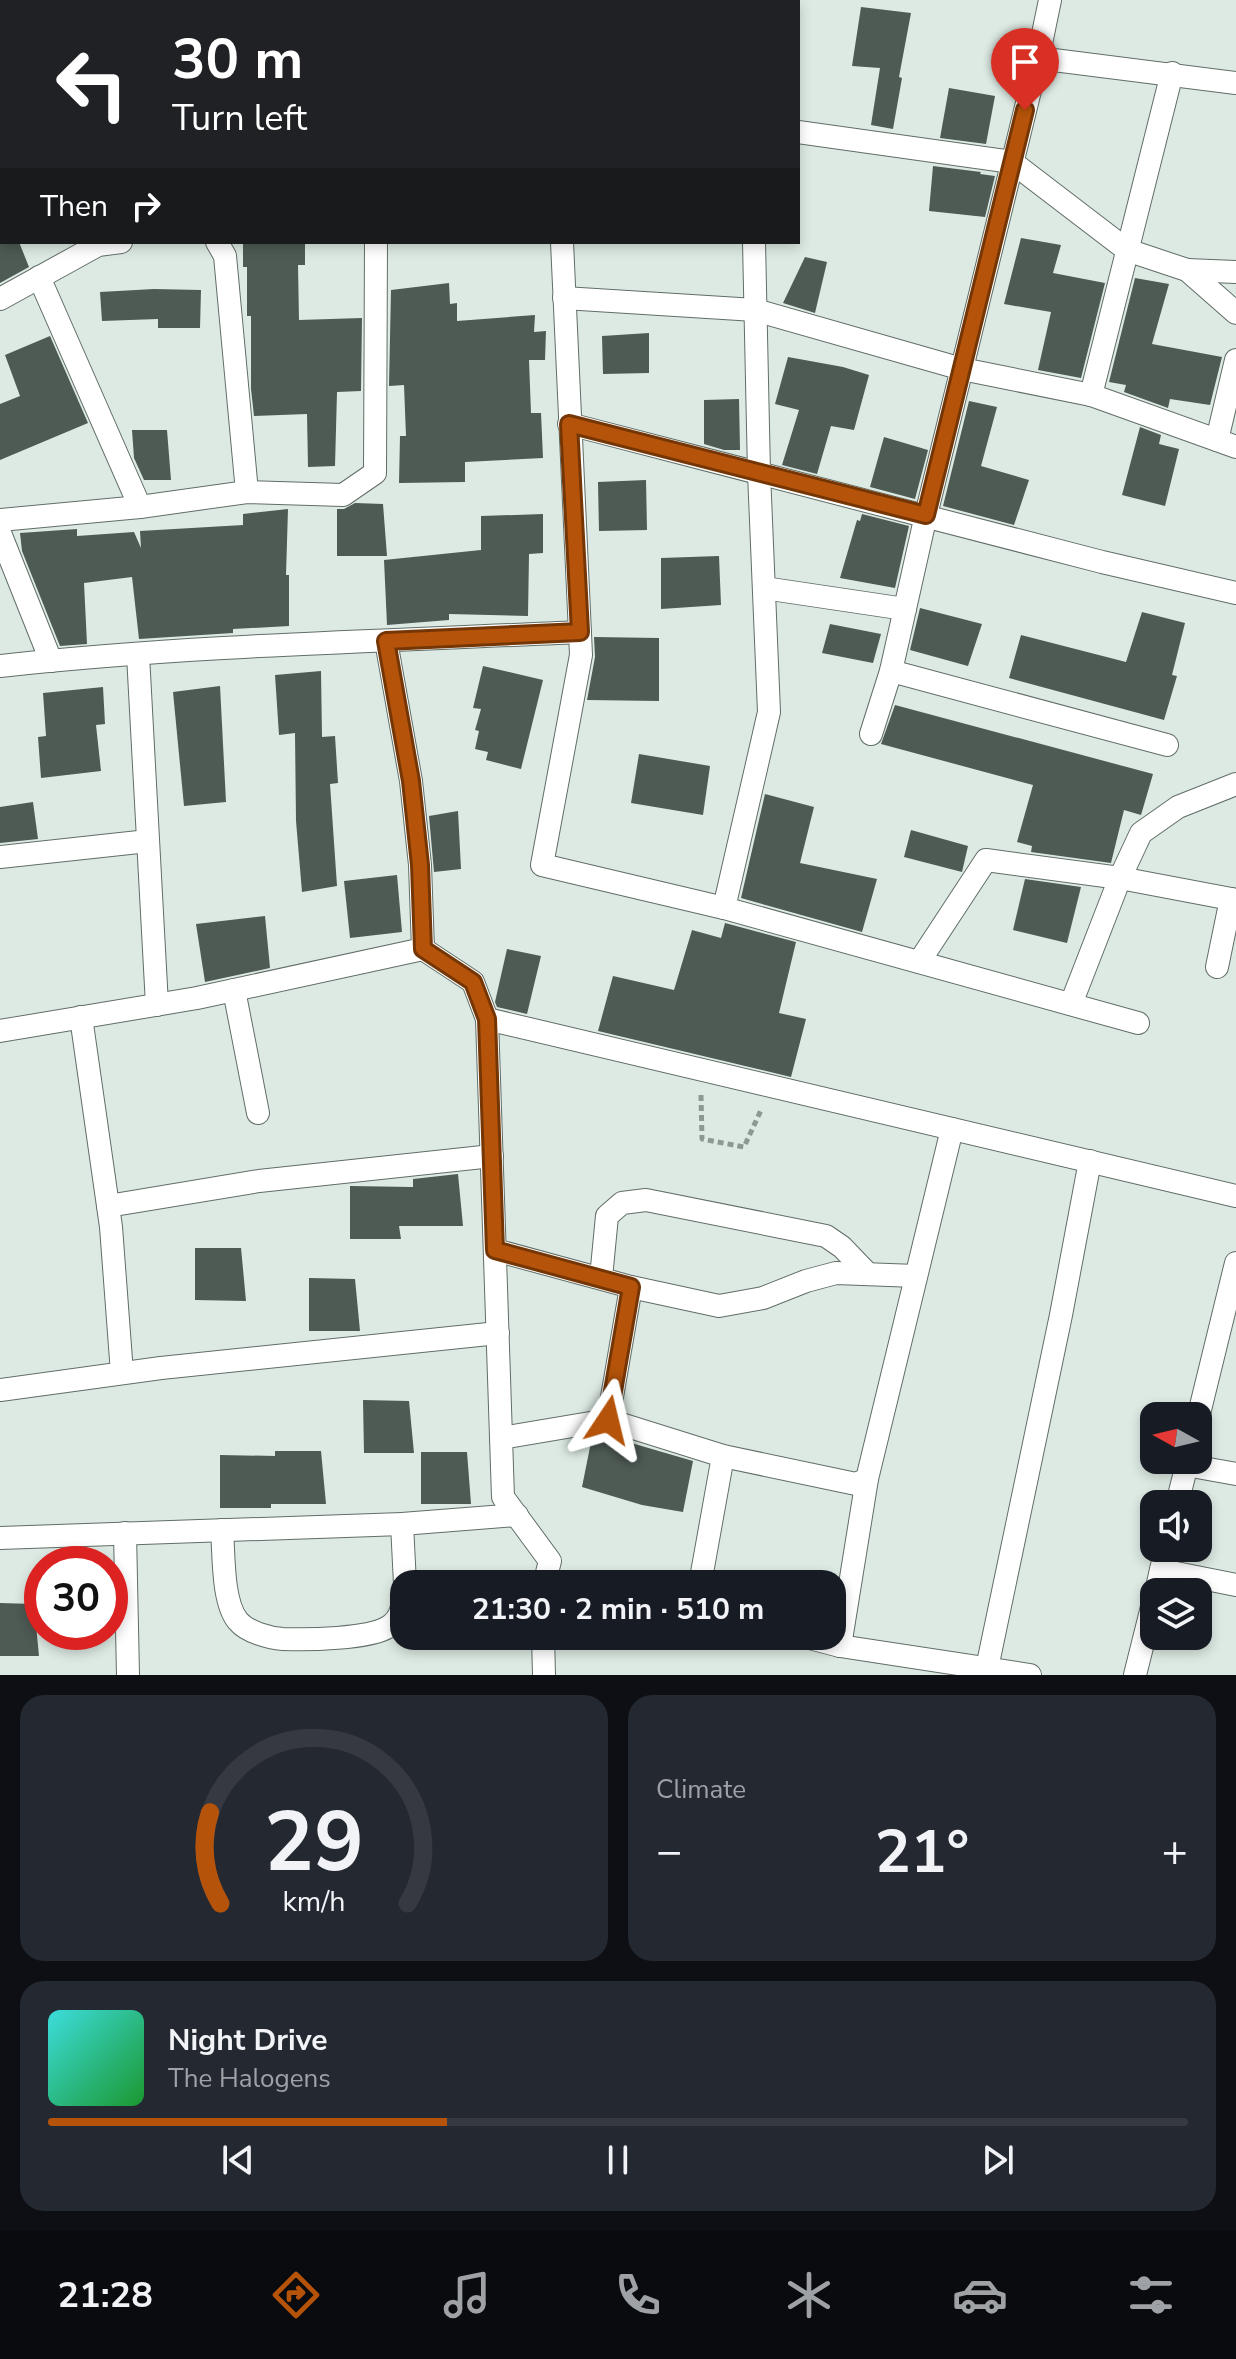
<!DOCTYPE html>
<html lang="en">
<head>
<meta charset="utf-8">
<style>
	:root { --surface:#171b24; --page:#242831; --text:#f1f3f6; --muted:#9ea1a6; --line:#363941; --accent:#b45309 }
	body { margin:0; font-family:"Nunito Sans",sans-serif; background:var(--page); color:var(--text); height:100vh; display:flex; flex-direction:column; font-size:30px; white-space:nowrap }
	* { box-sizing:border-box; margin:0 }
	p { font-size:26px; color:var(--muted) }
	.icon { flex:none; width:44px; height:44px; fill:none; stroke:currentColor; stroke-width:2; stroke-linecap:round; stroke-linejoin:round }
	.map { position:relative; height:1675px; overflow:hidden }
	.panel { display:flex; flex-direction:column; gap:20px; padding:20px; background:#0d0f14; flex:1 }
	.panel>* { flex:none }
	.hud { position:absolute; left:0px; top:0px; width:800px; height:244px; box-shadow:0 4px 12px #0003; background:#202124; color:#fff; overflow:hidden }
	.needle { width:52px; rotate:278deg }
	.buttons { position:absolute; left:1140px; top:1402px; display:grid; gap:16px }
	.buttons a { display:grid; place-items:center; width:72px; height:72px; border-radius:16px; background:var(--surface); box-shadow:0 4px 12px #0003; font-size:40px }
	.speed { position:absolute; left:24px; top:1546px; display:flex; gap:16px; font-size:40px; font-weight:700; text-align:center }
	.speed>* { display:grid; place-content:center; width:104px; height:104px; border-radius:50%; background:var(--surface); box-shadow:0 4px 12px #0003; line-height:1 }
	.speed .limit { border:12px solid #d22; background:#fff; color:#111 }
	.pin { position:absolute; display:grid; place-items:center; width:68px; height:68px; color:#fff; margin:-82px -34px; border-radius:50% 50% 50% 0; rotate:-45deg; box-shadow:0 0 8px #0007 }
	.pin .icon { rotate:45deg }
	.me { position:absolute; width:88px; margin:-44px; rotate:10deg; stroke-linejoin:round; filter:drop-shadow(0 0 6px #0008) }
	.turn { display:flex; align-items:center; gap:28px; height:168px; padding:0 40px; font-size:36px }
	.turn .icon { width:104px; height:104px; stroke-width:2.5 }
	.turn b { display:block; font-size:56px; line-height:68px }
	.then { display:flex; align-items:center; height:76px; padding:0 40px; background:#0003; gap:16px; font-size:30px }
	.big { font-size:60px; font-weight:700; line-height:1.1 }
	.panel .widget { flex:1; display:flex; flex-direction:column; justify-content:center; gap:12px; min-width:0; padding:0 28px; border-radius:24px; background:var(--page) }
	.panel .dial { align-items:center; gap:0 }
	.dial svg { height:208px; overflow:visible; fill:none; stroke:var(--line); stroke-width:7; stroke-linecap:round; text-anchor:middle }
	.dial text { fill:var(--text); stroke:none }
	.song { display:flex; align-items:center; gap:24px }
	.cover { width:96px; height:96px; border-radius:12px; background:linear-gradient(135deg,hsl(180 70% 55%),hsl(130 70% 35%)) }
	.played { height:8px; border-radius:4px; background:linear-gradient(90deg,var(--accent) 35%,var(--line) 35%) }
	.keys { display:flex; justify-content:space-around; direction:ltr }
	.heat { display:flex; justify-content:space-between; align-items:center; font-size:44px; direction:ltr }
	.panel .tiles { flex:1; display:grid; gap:20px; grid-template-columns:1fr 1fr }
	.widget:last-child { grid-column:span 2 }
	.trip { position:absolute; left:390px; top:1570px; width:456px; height:80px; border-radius:24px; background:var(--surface); box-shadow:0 4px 12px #0003; font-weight:700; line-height:80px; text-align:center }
	.dock { display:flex; height:128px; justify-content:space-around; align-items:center; background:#090b0e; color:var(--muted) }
	.dock .icon { width:56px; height:56px }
	.dock .current { color:var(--accent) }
	.dock b { font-size:36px; color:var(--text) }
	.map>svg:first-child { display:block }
	.building { fill:#4e5a54 }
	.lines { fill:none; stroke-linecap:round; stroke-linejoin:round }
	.street-casing { stroke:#616d66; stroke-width:24 }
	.path { stroke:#8e9892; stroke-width:5; stroke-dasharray:6 4; stroke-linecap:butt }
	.street { stroke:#fff; stroke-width:22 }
	.route-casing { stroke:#753606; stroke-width:20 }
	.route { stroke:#b45309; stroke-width:14 }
</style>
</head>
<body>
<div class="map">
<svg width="1236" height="1675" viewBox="0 0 1236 1675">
	<rect width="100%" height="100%" fill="#ddeae3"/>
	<g class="building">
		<path d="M861,7L911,13L899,77L902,78L893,129L871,125L880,68L852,66Z"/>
		<path d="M949,88L995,96L986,144L940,138Z"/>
		<path d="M933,166L981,172L980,174L995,176L985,217L929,211Z"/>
		<path d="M1021,238L1061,245L1053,273L1105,283L1081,378L1038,370L1051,312L1004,304Z"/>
		<path d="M0,242H19L29,267L0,283Z"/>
		<path d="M243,242H305V265H298L299,320L362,318L361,391L337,392L335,466L308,467L307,414L254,416L251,389V316H247V267H243Z"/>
		<path d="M805,257L827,262L815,313L783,303Z"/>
		<path d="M1135,278L1169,284L1152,344L1222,357L1210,405L1170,399L1168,408L1124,392L1126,385L1109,382Z"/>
		<path d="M449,283L450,304L457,303V321L535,315L534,332L546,331L545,360H529L531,413H541L543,458L465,462V482L399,483L400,436H406L404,385L389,386L391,290Z"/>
		<path d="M154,289L201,290L200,328H158V319L102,321L100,292Z"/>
		<path d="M649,333V373L603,374L602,336Z"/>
		<path d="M50,336L88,423L0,460V404L20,396L5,355Z"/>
		<path d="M788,357L843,367L869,375L854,430L831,426L817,474L782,465L799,410L775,404Z"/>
		<path d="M739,399L740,450H724L704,444V400Z"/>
		<path d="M969,401L997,407L981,466L1029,480L1014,525L943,506Z"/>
		<path d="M1140,427L1161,435L1159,444L1179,449L1165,506L1122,495Z"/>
		<path d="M132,430H167L171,480H144L134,458Z"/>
		<path d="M884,437L928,450L915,499L870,487Z"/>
		<path d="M646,480L647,530L599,531L598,482Z"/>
		<path d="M355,503L383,504L387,556H337V509H344Z"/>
		<path d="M288,509L286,575H289V626L233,629V633L217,634L139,639L132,577L84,583L87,644L60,646L22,551L20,533L77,529V536L134,532L141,548L140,531L243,525V514Z"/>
		<path d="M543,514V553L529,554L528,616L449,614V620L387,625L384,560L481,550V516Z"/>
		<path d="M862,514L909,526L895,588L840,578L857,520L860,521Z"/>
		<path d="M719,556L721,605L661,609V558Z"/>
		<path d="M920,608L982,624L968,666L910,650Z"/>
		<path d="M1142,612L1185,623L1172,675L1177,676L1164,720L1009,678L1021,635L1126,662Z"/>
		<path d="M830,624L881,634L873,663L822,653Z"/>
		<path d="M594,637L659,638V701L587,700L595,657Z"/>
		<path d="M483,666L543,680L521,769L486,760L488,752L475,749L479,731L475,730L481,709L473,708Z"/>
		<path d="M321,671L322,737L335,736L338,783L330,784L337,886L302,892L296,821L295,733L279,735L275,675Z"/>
		<path d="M220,686L226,802L184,806L173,692Z"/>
		<path d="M103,687L105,724L96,725L101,771L41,778L38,737L46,736L43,693Z"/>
		<path d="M895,705L1153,774L1141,815L1124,810L1111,863L1031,852L1032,846L1017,842L1033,785L881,744Z"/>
		<path d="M639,754L710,766L703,815L631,803Z"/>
		<path d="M765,794L814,807L800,863L877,879L862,932L741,898Z"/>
		<path d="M33,802L38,839L0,843V807Z"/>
		<path d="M458,811L461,869L434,872L429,816Z"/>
		<path d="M911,830L968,846L962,872L904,857Z"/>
		<path d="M397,875L402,932L350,938L344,881Z"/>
		<path d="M1025,879L1081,887L1067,943L1013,930Z"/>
		<path d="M265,916L270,968L205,982L196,924Z"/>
		<path d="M725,923L796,942L779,1013L806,1019L791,1077L598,1031L613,976L674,990L692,930L721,938Z"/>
		<path d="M507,949L541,956L527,1014L497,1007L495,1002Z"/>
		<path d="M458,1174L463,1226H399L401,1239H350V1186L413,1187V1179Z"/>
		<path d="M195,1248H241L246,1301L195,1300Z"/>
		<path d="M309,1278L355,1279L360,1331H309Z"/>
		<path d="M363,1400L409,1401L414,1453H364Z"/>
		<path d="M604,1435L693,1461L683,1512L642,1505L582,1487L592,1437Z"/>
		<path d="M275,1451H321L326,1504H271V1508H220V1455L275,1456Z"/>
		<path d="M421,1452H467L471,1504H421Z"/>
		<path d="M0,1603L34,1604L39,1656H0Z"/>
	</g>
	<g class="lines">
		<defs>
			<g id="street">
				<path d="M363,2V0"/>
				<path d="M1038,58L1236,83"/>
				<path d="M0,77H2"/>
				<path d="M798,132L1012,162L1127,250L1187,270L1236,313"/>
				<path d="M217,242L225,256L247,492"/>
				<path d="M562,242L581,655L542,865L724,908L1138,1023"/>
				<path d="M1187,270L1236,272"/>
				<path d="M39,277L140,507"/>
				<path d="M564,298L755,310L962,369L1091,395L1236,447"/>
				<path d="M0,299L98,245L121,242"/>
				<path d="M1091,395L1172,73"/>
				<path d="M569,424L1102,562L1236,593"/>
				<path d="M1217,440L1236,360"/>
				<path d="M0,520L140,507L247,492L343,495L375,473L376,242"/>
				<path d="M0,533L51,661"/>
				<path d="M764,588L905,609"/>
				<path d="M386,641L411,781L420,865L423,949"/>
				<path d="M138,655L157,1005"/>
				<path d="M0,666C192,645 387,641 580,632"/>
				<path d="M891,671L1167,745"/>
				<path d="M871,734L891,671L926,515L1038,58L1050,0"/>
				<path d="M0,857L148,841"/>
				<path d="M724,908L769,712L759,473L754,242"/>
				<path d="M919,962L986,860L1120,878L1141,833L1178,807L1236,784"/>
				<path d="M1217,967L1231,899"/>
				<path d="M234,990L258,1113"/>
				<path d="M1071,1004L1120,878L1236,900"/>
				<path d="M81,1017L111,1227L122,1373"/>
				<path d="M487,1019L1236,1196"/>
				<path d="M0,1031L197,998L423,949L473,982L487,1019L503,1497L550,1561L544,1584"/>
				<path d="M108,1206L259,1181L492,1156"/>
				<path d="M495,1250L631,1287L608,1420L501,1438"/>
				<path d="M601,1278L607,1216L622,1203L646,1200L826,1236L842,1247L867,1273"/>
				<path d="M631,1287L719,1306L763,1298L806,1281L836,1273L916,1276"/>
				<path d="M0,1390L161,1368L498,1333"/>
				<path d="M1198,1418L1236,1263"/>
				<path d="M608,1420L723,1456L856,1484L867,1479L952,1129"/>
				<path d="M1186,1465L1236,1474"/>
				<path d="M1177,1504L1188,1460"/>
				<path d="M402,1524L405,1584"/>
				<path d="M222,1530C224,1554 222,1602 238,1621C247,1632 269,1638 283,1639C307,1640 369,1639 388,1627C402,1619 403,1604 404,1589"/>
				<path d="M125,1533L128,1675"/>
				<path d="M0,1538L402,1524L517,1515"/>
				<path d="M1161,1570L1236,1585"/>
				<path d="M1158,1583L1166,1548"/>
				<path d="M700,1584L723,1456"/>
				<path d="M543,1636L544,1675"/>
				<path d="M802,1636L840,1646L1030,1675"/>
				<path d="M840,1646L867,1479"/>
				<path d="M987,1668L1061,1315L1090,1161"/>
				<path d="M1135,1675L1154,1599"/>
			</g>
		</defs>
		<use href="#street" class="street-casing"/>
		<path class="path" d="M701,1095L702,1139L744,1147L762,1108"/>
		<use href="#street" class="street"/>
	</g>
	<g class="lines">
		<defs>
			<path id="route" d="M608,1420L631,1287L495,1250L487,1019L473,982L423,949L420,865L411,781L386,641L580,632L569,424L926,515L1025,110"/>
		</defs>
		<use href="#route" class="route-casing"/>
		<use href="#route" class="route"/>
	</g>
</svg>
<div class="buttons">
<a><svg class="needle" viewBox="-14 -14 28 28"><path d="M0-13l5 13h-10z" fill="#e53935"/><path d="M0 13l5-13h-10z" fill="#9ea1a6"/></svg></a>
<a><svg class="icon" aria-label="sound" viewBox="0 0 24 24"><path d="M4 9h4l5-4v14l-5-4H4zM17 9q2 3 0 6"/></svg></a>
<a><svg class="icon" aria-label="layers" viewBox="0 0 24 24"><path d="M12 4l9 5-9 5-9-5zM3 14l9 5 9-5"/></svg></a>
</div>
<div class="speed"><div class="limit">30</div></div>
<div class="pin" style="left:1025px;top:110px;background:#d93025"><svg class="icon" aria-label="arrive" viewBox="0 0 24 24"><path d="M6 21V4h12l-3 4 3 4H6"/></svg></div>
<svg class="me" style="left:608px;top:1420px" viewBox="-20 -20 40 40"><path d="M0-17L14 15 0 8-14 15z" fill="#b45309" stroke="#fff" stroke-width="4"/></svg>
<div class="trip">21:30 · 2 min · 510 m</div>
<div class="hud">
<div class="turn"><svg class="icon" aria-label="left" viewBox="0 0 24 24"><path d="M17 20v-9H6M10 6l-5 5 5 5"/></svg><div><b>30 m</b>Turn left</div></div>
<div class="then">Then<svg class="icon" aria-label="right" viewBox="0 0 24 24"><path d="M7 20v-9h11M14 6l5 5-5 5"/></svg></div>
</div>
</div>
<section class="panel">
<div class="tiles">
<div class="widget dial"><svg viewBox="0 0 100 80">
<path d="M14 69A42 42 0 1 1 86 69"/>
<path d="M14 69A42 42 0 0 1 10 34" stroke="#b45309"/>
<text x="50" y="56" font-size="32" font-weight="700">29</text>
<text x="50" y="72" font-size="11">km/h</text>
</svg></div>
<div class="widget"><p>Climate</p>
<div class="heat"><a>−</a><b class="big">21°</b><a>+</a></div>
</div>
<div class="widget">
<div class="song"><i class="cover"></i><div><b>Night Drive</b><p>The Halogens</p></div></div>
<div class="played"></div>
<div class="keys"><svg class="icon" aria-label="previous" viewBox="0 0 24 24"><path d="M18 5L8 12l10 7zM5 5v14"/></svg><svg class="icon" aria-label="pause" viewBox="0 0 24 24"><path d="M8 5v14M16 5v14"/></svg><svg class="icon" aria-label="next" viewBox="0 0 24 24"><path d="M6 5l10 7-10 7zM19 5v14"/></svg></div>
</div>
</div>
</section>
<nav class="dock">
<b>21:28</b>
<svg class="icon current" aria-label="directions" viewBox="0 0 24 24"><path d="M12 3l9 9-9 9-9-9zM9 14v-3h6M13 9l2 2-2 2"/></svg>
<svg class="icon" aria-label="music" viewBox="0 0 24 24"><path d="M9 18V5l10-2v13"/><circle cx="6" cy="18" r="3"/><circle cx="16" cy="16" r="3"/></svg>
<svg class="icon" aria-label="phone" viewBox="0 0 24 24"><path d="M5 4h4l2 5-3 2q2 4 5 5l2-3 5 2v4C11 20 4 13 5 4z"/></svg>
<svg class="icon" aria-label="climate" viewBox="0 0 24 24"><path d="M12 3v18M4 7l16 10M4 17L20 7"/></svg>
<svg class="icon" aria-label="car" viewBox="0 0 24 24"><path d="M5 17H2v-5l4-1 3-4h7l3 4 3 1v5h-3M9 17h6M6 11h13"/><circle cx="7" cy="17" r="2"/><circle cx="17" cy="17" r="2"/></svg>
<svg class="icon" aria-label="filters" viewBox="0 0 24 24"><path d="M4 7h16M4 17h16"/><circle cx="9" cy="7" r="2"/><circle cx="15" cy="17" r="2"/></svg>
</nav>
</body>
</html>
